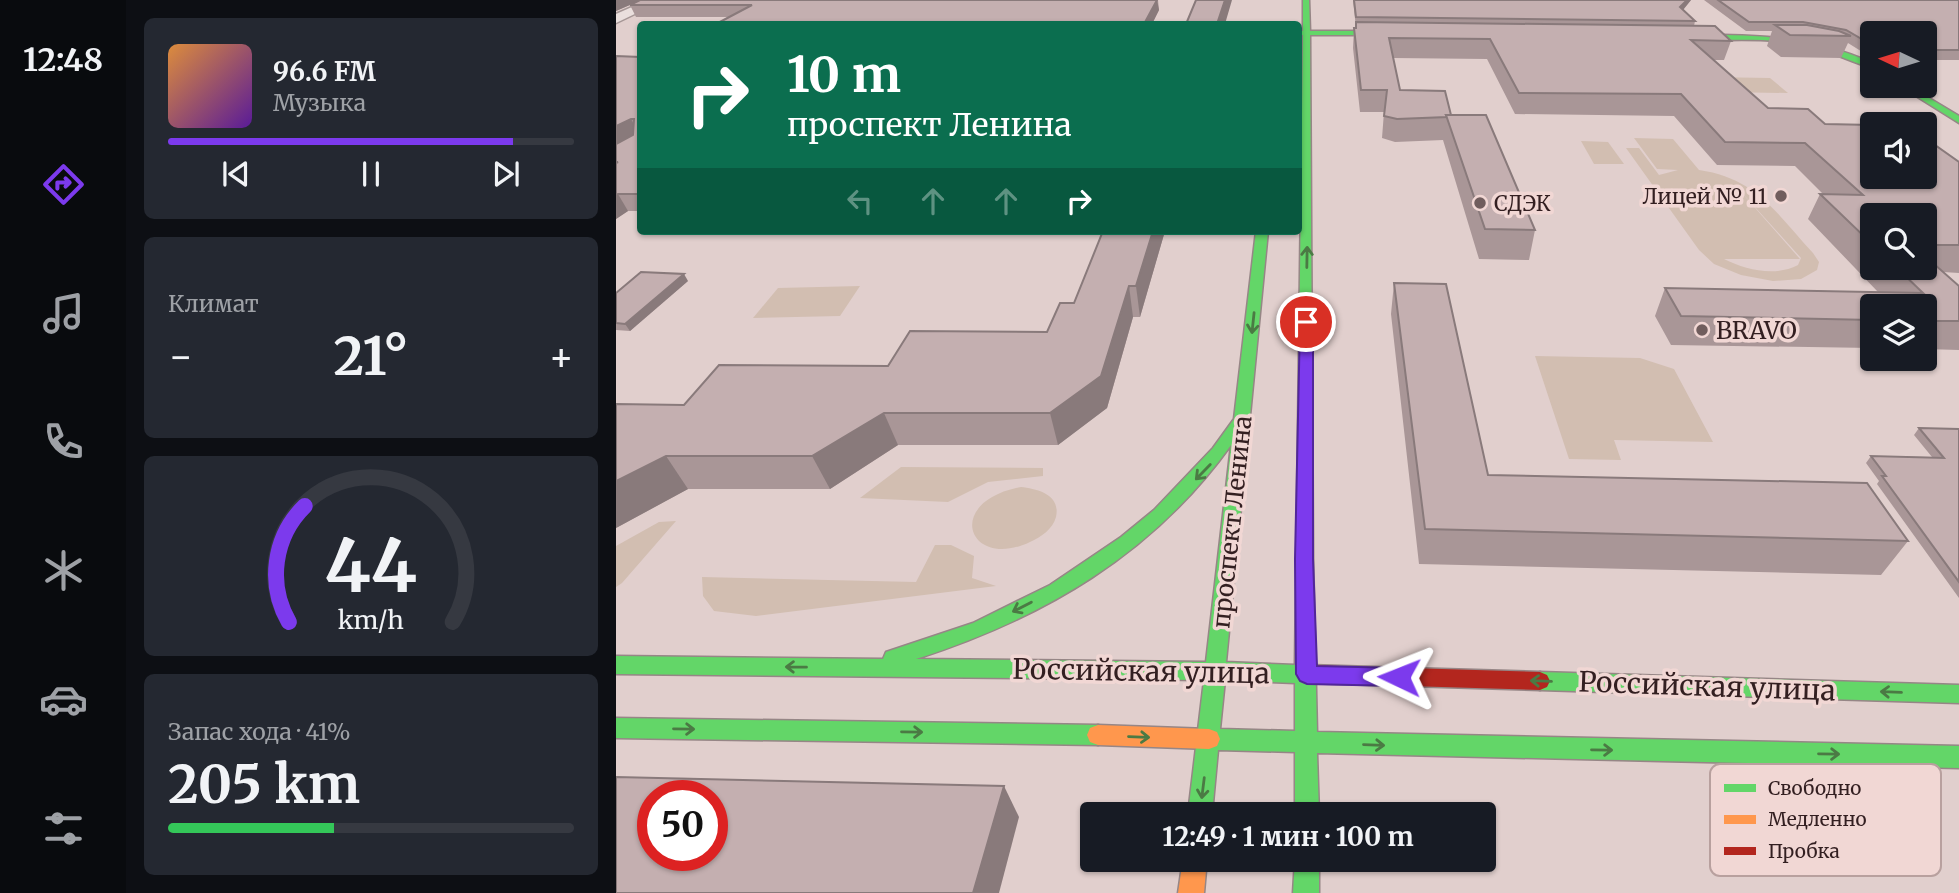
<!DOCTYPE html>
<html lang="ru">
<head>
<meta charset="utf-8">
<style>
	:root { --surface:#171b24; --page:#242831; --text:#f1f3f6; --muted:#9ea1a6; --line:#363941; --accent:#7c3aed }
	body { margin:0; font-family:Merriweather,serif; background:var(--page); color:var(--text); height:100vh; display:flex; flex-direction:column; font-size:26px; white-space:nowrap }
	* { box-sizing:border-box; margin:0 }
	p { font-size:23px; color:var(--muted) }
	.icon { flex:none; width:38px; height:38px; fill:none; stroke:currentColor; stroke-width:2; stroke-linecap:round; stroke-linejoin:round }
	.map { position:relative; flex:1; overflow:hidden }
	.sheet { display:flex; flex-direction:column; gap:18px; padding:18px; background:#0d0f14; width:490px }
	.sheet>* { flex:none }
	.guide { position:absolute; left:21px; top:21px; width:665px; height:214px; border-radius:7px; box-shadow:0 2px 5px #0004; background:#0b6e4f; color:#fff; overflow:hidden }
	.needle { width:46px; rotate:274deg }
	.controls { position:absolute; left:1244px; top:21px; display:grid; gap:14px }
	.controls a { display:grid; place-items:center; width:77px; height:77px; border-radius:7px; background:var(--surface); box-shadow:0 2px 5px #0004; font-size:35px }
	.speed { position:absolute; left:21px; top:780px; display:flex; gap:14px; font-size:35px; font-weight:700; text-align:center }
	.speed>* { display:grid; place-content:center; width:91px; height:91px; border-radius:50%; background:var(--surface); box-shadow:0 2px 5px #0004; line-height:1 }
	.speed .limit { border:10px solid #d22; background:#fff; color:#111 }
	.pin { position:absolute; display:grid; place-items:center; width:60px; height:60px; color:#fff; margin:-30px; border:4px solid #fff; border-radius:50%; box-shadow:0 2px 7px #0007 }
	.me { position:absolute; width:77px; margin:-38px; rotate:272deg; stroke-linejoin:round; filter:drop-shadow(0 0 5px #0008) }
	.turn { display:flex; align-items:center; gap:24px; height:147px; padding:0 35px; font-size:32px }
	.turn .icon { width:91px; height:91px; stroke-width:2.5 }
	.turn b { display:block; font-size:49px; line-height:60px }
	.lanes { display:flex; align-items:center; height:66px; padding:0 35px; background:#0003; justify-content:center; gap:35px; direction:ltr }
	.lanes .off { opacity:.35 }
	.big { font-size:52px; font-weight:700; line-height:1.1 }
	.sheet .card { flex:1; display:flex; flex-direction:column; justify-content:center; gap:10px; min-width:0; padding:0 24px; border-radius:10px; background:var(--page) }
	.sheet .dial { align-items:center; gap:0 }
	.dial svg { height:182px; overflow:visible; fill:none; stroke:var(--line); stroke-width:7; stroke-linecap:round; text-anchor:middle }
	.dial text { fill:var(--text); stroke:none }
	.song { display:flex; align-items:center; gap:21px }
	.cover { width:84px; height:84px; border-radius:10px; background:linear-gradient(135deg,hsl(30 70% 55%),hsl(270 70% 35%)) }
	.played { height:7px; border-radius:4px; background:linear-gradient(90deg,var(--accent) 85%,var(--line) 85%) }
	.keys { display:flex; justify-content:space-around; direction:ltr }
	.heat { display:flex; justify-content:space-between; align-items:center; font-size:38px; direction:ltr }
	.charge { height:10px; border-radius:5px; background:linear-gradient(90deg,#34c759 41%,var(--line) 0) }
	.trip { position:absolute; left:464px; top:802px; width:416px; height:70px; border-radius:7px; background:var(--surface); box-shadow:0 2px 5px #0004; font-weight:700; line-height:70px; text-align:center }
	main { display:flex; flex:1; min-height:0 }
	.tab-bar { display:flex; flex-direction:column; width:126px; justify-content:space-around; align-items:center; background:#090b0e; color:var(--muted) }
	.tab-bar .icon { width:49px; height:49px }
	.tab-bar .selected { color:var(--accent) }
	.tab-bar b { font-size:32px; color:var(--text) }
	.map>svg:first-child { display:block }
	.green { fill:#d2beb1; fill-rule:evenodd }
	.lines { fill:none; stroke-linecap:round; stroke-linejoin:round }
	.street-casing { stroke:#a69796; stroke-width:3 }
	.fast-casing { stroke:#968686; stroke-width:3 }
	.slow-casing { stroke:#968686; stroke-width:3 }
	.jam-casing { stroke:#968686; stroke-width:3 }
	.street { fill:#eadfdd; fill-rule:evenodd }
	.fast { fill:#63d668; fill-rule:evenodd }
	.slow { fill:#ff974d; fill-rule:evenodd }
	.jam { fill:#b3261e; fill-rule:evenodd }
	.wall { fill:#a99697; fill-rule:evenodd }
	.shaded-wall { fill:#897a7b }
	.building { fill:#c4afb0; stroke:#897a7b; stroke-width:2; fill-rule:evenodd }
	.oneway { stroke:#4b7a44 }
	.route { fill:#7c3aed; stroke:#51269a; stroke-width:2 }
	.poi-dot { fill:#705d5d; stroke:#f1d7d4; stroke-width:2.5 }
	.labels { text-anchor:middle; dominant-baseline:central; stroke-width:7; stroke-linejoin:round; paint-order:stroke }
	.far-poi-label { font-size:21px; fill:#331f21; stroke:#f1d7d4; text-anchor:end }
	.poi-label { font-size:24px; fill:#331f21; stroke:#f1d7d4; text-anchor:start }
	.street-label { font-size:24px; fill:#331f21; stroke:#f1d7d4 }
	.near-street-label { font-size:28px; fill:#331f21; stroke:#f1d7d4 }
	.key { fill:#f1d7d4; stroke:#b8a09e; stroke-width:2 }
	.key-label { font-size:19px; fill:#331f21 }
</style>
</head>
<body>
<main>
<nav class="tab-bar">
<b>12:48</b>
<svg class="icon selected" aria-label="directions" viewBox="0 0 24 24"><path d="M12 3l9 9-9 9-9-9zM9 14v-3h6M13 9l2 2-2 2"/></svg>
<svg class="icon" aria-label="music" viewBox="0 0 24 24"><path d="M9 18V5l10-2v13"/><circle cx="6" cy="18" r="3"/><circle cx="16" cy="16" r="3"/></svg>
<svg class="icon" aria-label="phone" viewBox="0 0 24 24"><path d="M5 4h4l2 5-3 2q2 4 5 5l2-3 5 2v4C11 20 4 13 5 4z"/></svg>
<svg class="icon" aria-label="climate" viewBox="0 0 24 24"><path d="M12 3v18M4 7l16 10M4 17L20 7"/></svg>
<svg class="icon" aria-label="car" viewBox="0 0 24 24"><path d="M5 17H2v-5l4-1 3-4h7l3 4 3 1v5h-3M9 17h6M6 11h13"/><circle cx="7" cy="17" r="2"/><circle cx="17" cy="17" r="2"/></svg>
<svg class="icon" aria-label="filters" viewBox="0 0 24 24"><path d="M4 7h16M4 17h16"/><circle cx="9" cy="7" r="2"/><circle cx="15" cy="17" r="2"/></svg>
</nav>
<section class="sheet">
<div class="card">
<div class="song"><i class="cover"></i><div><b>96.6 FM</b><p>Музыка</p></div></div>
<div class="played"></div>
<div class="keys"><svg class="icon" aria-label="previous" viewBox="0 0 24 24"><path d="M18 5L8 12l10 7zM5 5v14"/></svg><svg class="icon" aria-label="pause" viewBox="0 0 24 24"><path d="M8 5v14M16 5v14"/></svg><svg class="icon" aria-label="next" viewBox="0 0 24 24"><path d="M6 5l10 7-10 7zM19 5v14"/></svg></div>
</div>
<div class="card"><p>Климат</p>
<div class="heat"><a>−</a><b class="big">21°</b><a>+</a></div>
</div>
<div class="card dial"><svg viewBox="0 0 100 80">
<path d="M14 69A42 42 0 1 1 86 69"/>
<path d="M14 69A42 42 0 0 1 21 18" stroke="#7c3aed"/>
<text x="50" y="56" font-size="32" font-weight="700">44</text>
<text x="50" y="72" font-size="11">km/h</text>
</svg></div>
<div class="card"><p>Запас хода · 41%</p><b class="big">205 km</b><div class="charge"></div></div>
</section>
<div class="map">
<svg width="1343" height="893" viewBox="0 0 1343 893">
	<rect width="100%" height="100%" fill="#e1cfcd"/>
	<g class="green">
		<path d="M1093,77L1154,78L1172,93L1108,92Z"/>
		<path d="M1018,138L1057,139L1083,170C1140,178 1160,213 1197,253L1203,262L1201,270L1185,279L1157,281L1125,275L1098,264L1083,250L1010,148H1023L1043,175L1062,170L1041,169ZM1119,185L1185,258L1182,265C1159,277 1130,270 1108,259H1184Z"/>
		<path d="M965,141L992,142L1008,164H978Z"/>
		<path d="M244,286L224,316L137,318L162,288Z"/>
		<path d="M919,356L1024,358L1058,369L1097,442L998,440L1005,460L953,459Z"/>
		<path d="M285,467L427,468V476L372,482L332,502L244,498Z"/>
		<path d="M405,487C421,489 445,494 440,517C437,529 425,537 414,542C353,571 326,502 405,487Z"/>
		<path d="M60,521L6,583L0,587V546L43,522Z"/>
		<path d="M319,545H335L358,556L356,578L380,586L140,616L98,611L87,596L86,577L300,582Z"/>
	</g>
	<g class="lines">
		<defs>
			<path id="street" d="M32,0H48L0,23V14Z"/>
			<g id="fast">
				<path d="M687,0H693L694,31H791L794,33L791,35H694L697,559L701,732L1343,746V768L701,753L703,814H679V752L602,750L596,814H572L588,680L0,674V656L267,659L270,652L357,623L434,585L505,537L538,510L597,448L618,419L640,231H652L610,662L679,665L687,35H682V31H687ZM615,445L590,662L300,659C427,618 536,555 615,445ZM609,680L679,683V731L604,729Z"/>
				<path d="M1058,35C1127,34 1192,34 1256,63V68C1232,61 1211,49 1185,44C1142,36 1099,43 1056,38Z"/>
				<path d="M1284,86H1293L1343,116V123Z"/>
				<path d="M924,672L1343,685V703L924,690L917,687L914,681L917,675Z"/>
				<path d="M0,718L482,725L490,728L493,735L490,742L482,745L0,738Z"/>
				<path d="M679,859H703V893H677Z"/>
			</g>
			<g id="slow">
				<path d="M482,725L593,729L601,732L604,739L601,746L593,749L482,745L474,742L471,735L474,728Z"/>
				<path d="M567,859H591L588,893H562Z"/>
			</g>
			<path id="jam" d="M691,665L924,672L931,675L934,681L931,687L924,690L691,683L684,680L681,674L684,668Z"/>
		</defs>
		<use href="#street" class="street-casing"/>
		<use href="#fast" class="fast-casing"/>
		<use href="#slow" class="slow-casing"/>
		<use href="#jam" class="jam-casing"/>
		<use href="#street" class="street"/>
		<use href="#fast" class="fast"/>
		<use href="#slow" class="slow"/>
		<use href="#jam" class="jam"/>
	</g>
	<g class="wall">
		<path d="M0,0H542L543,10L536,24H100L114,17H20L14,5L0,11Z"/>
		<path d="M737,0H1075L1067,10L1079,21L1078,26L1115,41L1108,60H1098L1152,108L1343,162V273L1327,272L1343,286V350L1309,349V306H1256V348L1055,345L1039,316L1049,288L1262,292L1192,219L1204,194H1207L1179,166L1101,165L1058,116L899,114L871,59L777,58L784,90L835,115L919,230L913,260L863,259L827,140L779,142L766,138L768,112H744L737,48L738,28H740ZM1256,215H1309V268H1256Z"/>
		<path d="M1088,0H1343V60H1309V33H1256V58L1232,43L1225,58L1165,57L1151,46L1156,31H1130Z"/>
		<path d="M0,56L24,57V211H12L0,219Z"/>
		<path d="M549,231L524,317H517L491,408L442,445H282L214,489H72L0,528L68,405L272,366L431,332L458,303Z"/>
		<path d="M72,281L14,331L0,330V293Z"/>
		<path d="M778,283L872,475L1292,541L1265,575L803,564L775,314Z"/>
		<path d="M1303,428L1343,429V598L1261,484L1263,481L1250,463L1255,456L1316,457L1298,435Z"/>
	</g>
	<g class="shaded-wall">
		<path d="M0,0H25L0,11Z"/>
		<path d="M541,0L543,10L536,24H528Z"/>
		<path d="M609,0H616L609,24H601Z"/>
		<path d="M1071,0H1075L1062,16L1064,7Z"/>
		<path d="M15,119L23,134L0,146V126Z"/>
		<path d="M2,194L12,211L0,219V195Z"/>
		<path d="M537,231H549L524,317L520,286Z"/>
		<path d="M68,274L72,281L14,331L9,324Z"/>
		<path d="M513,286L517,317L491,408L442,445L434,413Z"/>
		<path d="M268,413L282,445L214,489L196,456Z"/>
		<path d="M50,456L72,489L0,528V481Z"/>
		<path d="M388,786L403,817L383,893H357Z"/>
	</g>
	<g class="building">
		<path d="M24,0H541L528,24H100L136,5H14Z"/>
		<path d="M580,0H609L601,24H570Z"/>
		<path d="M738,0H1071L1064,7L1079,21L740,17Z"/>
		<path d="M1102,0H1343V50H1309V33H1256V45L1230,30L1187,22H1133Z"/>
		<path d="M740,22L1099,26L1115,41L1075,40L1152,108L1192,109L1209,124L1256,125V177H1309V138L1343,162V245H1309V215H1256V244L1204,194L1247,195L1189,143L1109,142L1065,94L903,93L874,39L773,38L784,90L829,91L835,115H830L831,117L781,119L768,116L771,90H745L738,28H740Z"/>
		<path d="M1159,25H1191L1223,31L1235,36L1174,35Z"/>
		<path d="M0,56L24,57V194H2L0,195V163L2,162H0V144L17,135L18,119H15L0,126Z"/>
		<path d="M830,115H870L919,230L869,229Z"/>
		<path d="M487,231H537L520,286H513L485,376L434,413H268L196,456H50L0,481V404L68,405L103,365L272,366L294,331L431,332L444,303H458Z"/>
		<path d="M1309,256L1343,286V321H1309V306H1256V320L1065,316L1049,288L1307,293L1281,268H1309Z"/>
		<path d="M25,272L68,274L9,324L0,323V293Z"/>
		<path d="M778,283L830,284L872,475L1251,483L1292,541L809,529Z"/>
		<path d="M1303,428L1343,429V582L1266,476H1270L1255,456L1328,458Z"/>
		<path d="M0,777L388,786L357,893H0ZM37,796H96V856H37Z"/>
	</g>
	<defs><path id="oneway-shaft" d="M-6 0H5M1.5-3L5.5 0L1.5 3" fill="none" stroke-width="1.6" stroke-linecap="round" stroke-linejoin="round" transform="scale(1.75)"/></defs>
	<g class="oneway">
		<use href="#oneway-shaft" transform="translate(691 257) rotate(-89)"/>
		<use href="#oneway-shaft" transform="translate(637 323) rotate(96)"/>
		<use href="#oneway-shaft" transform="translate(587 472) rotate(134)"/>
		<use href="#oneway-shaft" transform="translate(406 607) rotate(153)"/>
		<use href="#oneway-shaft" transform="translate(180 667) rotate(-179)"/>
		<use href="#oneway-shaft" transform="translate(925 681) rotate(-178)"/>
		<use href="#oneway-shaft" transform="translate(1275 692) rotate(-178)"/>
		<use href="#oneway-shaft" transform="translate(68 729) rotate(1)"/>
		<use href="#oneway-shaft" transform="translate(296 732) rotate(1)"/>
		<use href="#oneway-shaft" transform="translate(523 737) rotate(2)"/>
		<use href="#oneway-shaft" transform="translate(758 745) rotate(2)"/>
		<use href="#oneway-shaft" transform="translate(986 750) rotate(1)"/>
		<use href="#oneway-shaft" transform="translate(1213 754) rotate(1)"/>
		<use href="#oneway-shaft" transform="translate(587 788) rotate(97)"/>
	</g>
	<path class="route" d="M690,318L697,322V559L701,666L783,668L791,670L794,677L791,683L783,686L691,684L684,681L680,674L679,559L684,322Z"/>
	<g class="poi-dot">
		<circle cx="1165" cy="196" r="7"/>
		<circle cx="864" cy="203" r="7"/>
		<circle cx="1086" cy="330" r="7"/>
	</g>
	<g class="labels">
		<g class="far-poi-label">
			<text x="1151" y="196">Лицей № 11</text>
			<text x="878" y="203" text-anchor="start">СДЭК</text>
		</g>
		<g class="poi-label">
			<text x="1100" y="330">BRAVO</text>
		</g>
		<g class="street-label">
			<text transform="translate(616 522) rotate(-84)">проспект Ленина</text>
		</g>
		<g class="near-street-label">
			<text transform="translate(525 671) rotate(1)">Российская улица</text>
			<text transform="translate(1091 686) rotate(2)">Российская улица</text>
		</g>
	</g>
	<rect x="1094" y="764" width="231" height="112" rx="10" class="key"/>
	<rect x="1108" y="784" width="32" height="8" fill="#63d668"/>
	<rect x="1108" y="815" width="32" height="9" fill="#ff974d"/>
	<rect x="1108" y="847" width="32" height="8" fill="#b3261e"/>
	<g class="key-label">
		<text x="1152" y="795">Свободно</text>
		<text x="1152" y="826">Медленно</text>
		<text x="1152" y="858">Пробка</text>
	</g>
</svg>
<div class="controls">
<a><svg class="needle" viewBox="-14 -14 28 28"><path d="M0-13l5 13h-10z" fill="#e53935"/><path d="M0 13l5-13h-10z" fill="#9ea1a6"/></svg></a>
<a><svg class="icon" aria-label="sound" viewBox="0 0 24 24"><path d="M4 9h4l5-4v14l-5-4H4zM17 9q2 3 0 6"/></svg></a>
<a><svg class="icon" aria-label="search" viewBox="0 0 24 24"><circle cx="10" cy="10" r="6"/><path d="M15 15l6 6"/></svg></a>
<a><svg class="icon" aria-label="layers" viewBox="0 0 24 24"><path d="M12 4l9 5-9 5-9-5zM3 14l9 5 9-5"/></svg></a>
</div>
<div class="speed"><div class="limit">50</div></div>
<div class="pin" style="left:690px;top:322px;background:#d93025"><svg class="icon" aria-label="arrive" viewBox="0 0 24 24"><path d="M6 21V4h12l-3 4 3 4H6"/></svg></div>
<svg class="me" style="left:783px;top:677px" viewBox="-20 -20 40 40"><path d="M0-17L14 15 0 8-14 15z" fill="#7c3aed" stroke="#fff" stroke-width="4"/></svg>
<div class="trip">12:49 · 1 мин · 100 m</div>
<div class="guide">
<div class="turn"><svg class="icon" aria-label="right" viewBox="0 0 24 24"><path d="M7 20v-9h11M14 6l5 5-5 5"/></svg><div><b>10 m</b>проспект Ленина</div></div>
<div class="lanes"><svg class="icon off" aria-label="left" viewBox="0 0 24 24"><path d="M17 20v-9H6M10 6l-5 5 5 5"/></svg><svg class="icon off" aria-label="ahead" viewBox="0 0 24 24"><path d="M12 20V5M6 11l6-6 6 6"/></svg><svg class="icon off" aria-label="ahead" viewBox="0 0 24 24"><path d="M12 20V5M6 11l6-6 6 6"/></svg><svg class="icon" aria-label="right" viewBox="0 0 24 24"><path d="M7 20v-9h11M14 6l5 5-5 5"/></svg></div>
</div>
</div>
</main>
</body>
</html>
